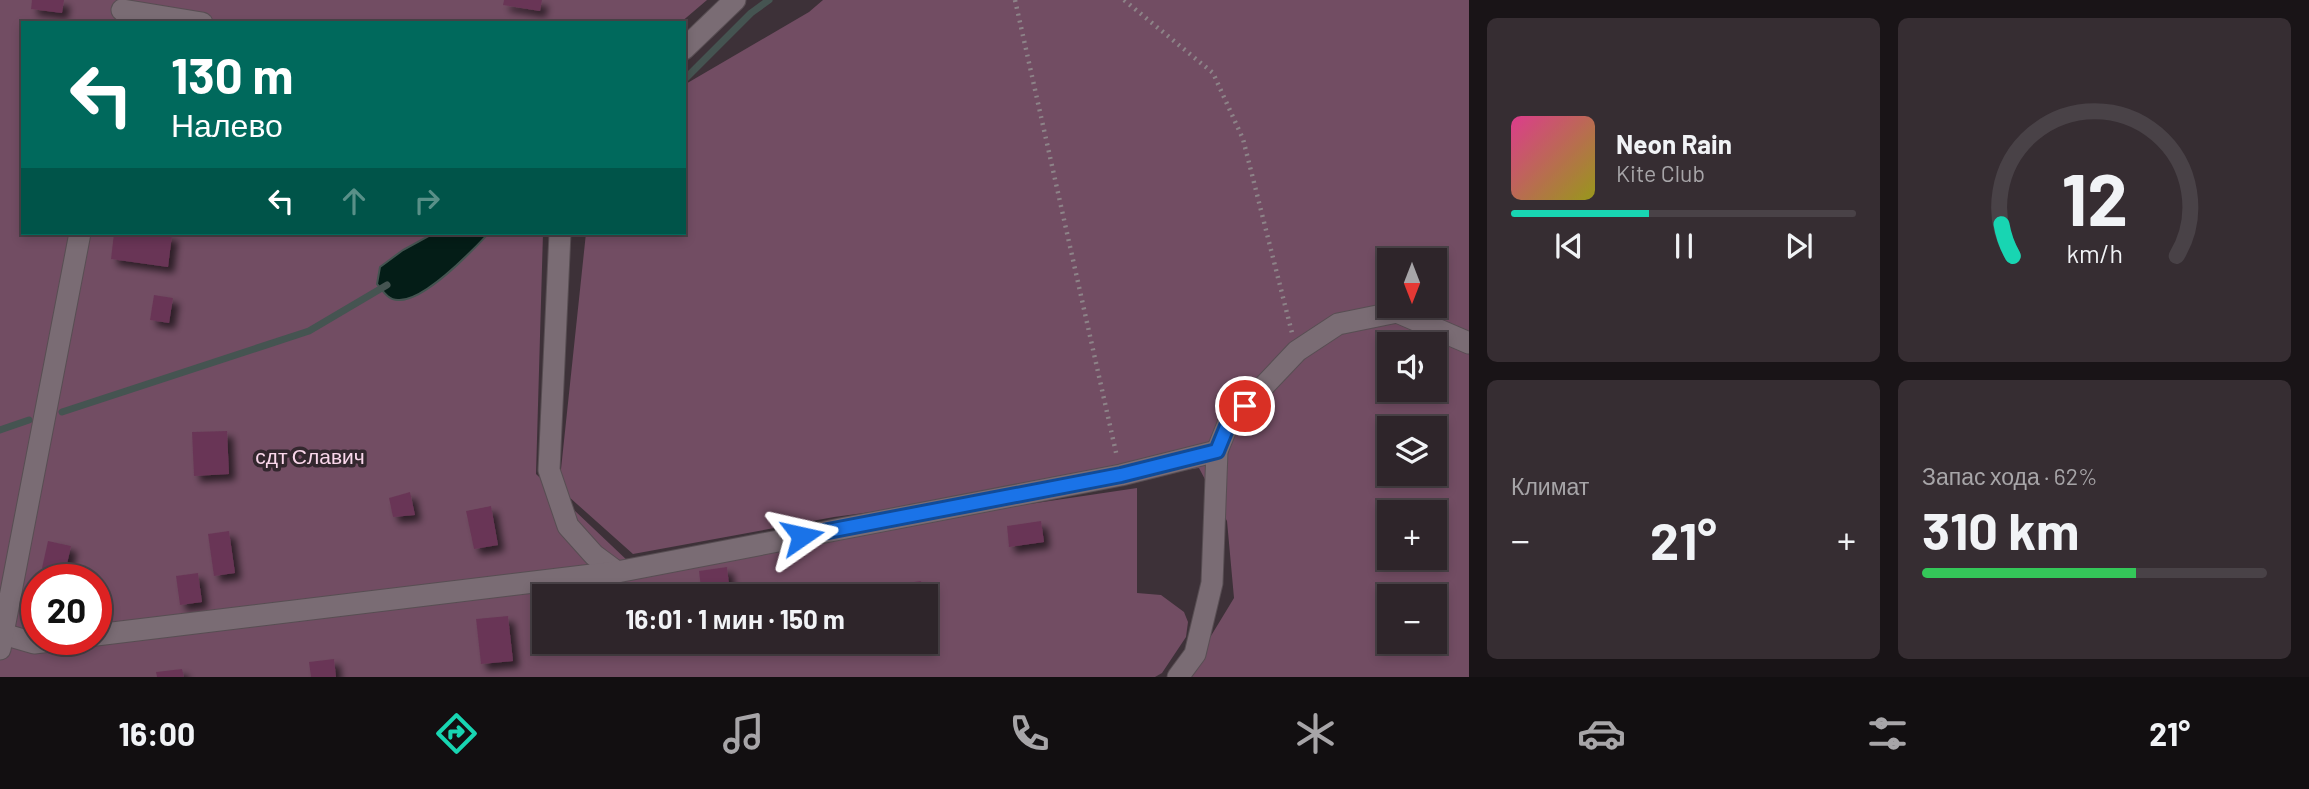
<!DOCTYPE html>
<html lang="ru">
<head>
<meta charset="utf-8">
<style>
	:root { --surface:#2e252a; --page:#362d32; --text:#f1f3f6; --muted:#a7a5a8; --line:#494247; --accent:#18d5b2 }
	body { margin:0; font-family:Barlow,sans-serif; background:var(--page); color:var(--text); height:100vh; display:flex; flex-direction:column; font-size:26px; white-space:nowrap }
	* { box-sizing:border-box; margin:0 }
	p { font-size:23px; color:var(--muted) }
	.icon { flex:none; width:38px; height:38px; fill:none; stroke:currentColor; stroke-width:2; stroke-linecap:round; stroke-linejoin:round }
	.map { position:relative; flex:1; overflow:hidden }
	.drawer { display:flex; flex-direction:column; gap:18px; padding:18px; background:#191417; width:840px }
	.drawer>* { flex:none }
	.hud { position:absolute; left:21px; top:21px; width:665px; height:214px; border-radius:0px; box-shadow:0 4px 10px #0003,0 0 0 2px var(--line); background:#00695c; color:#fff; overflow:hidden }
	.needle { width:46px; rotate:180deg }
	.fabs { position:absolute; left:1377px; top:248px; display:grid; gap:14px }
	.fabs a { display:grid; place-items:center; width:70px; height:70px; border-radius:0px; background:var(--surface); box-shadow:0 4px 10px #0003,0 0 0 2px var(--line); font-size:35px }
	.speed { position:absolute; left:21px; top:564px; display:flex; gap:14px; font-size:35px; font-weight:700; text-align:center }
	.speed>* { display:grid; place-content:center; width:91px; height:91px; border-radius:50%; background:var(--surface); box-shadow:0 4px 10px #0003,0 0 0 2px var(--line); line-height:1 }
	.speed .limit { border:10px solid #d22; background:#fff; color:#111 }
	.pin { position:absolute; display:grid; place-items:center; width:60px; height:60px; color:#fff; margin:-30px; border:4px solid #fff; border-radius:50%; box-shadow:0 2px 7px #0007 }
	.me { position:absolute; width:77px; margin:-38px; rotate:79deg; stroke-linejoin:round; filter:drop-shadow(0 0 5px #0008) }
	.turn { display:flex; align-items:center; gap:24px; height:147px; padding:0 35px; font-size:32px }
	.turn .icon { width:91px; height:91px; stroke-width:2.5 }
	.turn b { display:block; font-size:49px; line-height:60px }
	.lanes { display:flex; align-items:center; height:66px; padding:0 35px; background:#0003; justify-content:center; gap:35px; direction:ltr }
	.lanes .off { opacity:.35 }
	.big { font-size:52px; font-weight:700; line-height:1.1 }
	.drawer .card { flex:1; display:flex; flex-direction:column; justify-content:center; gap:10px; min-width:0; padding:0 24px; border-radius:10px; background:var(--page) }
	.drawer .dial { align-items:center; gap:0 }
	.dial svg { height:182px; overflow:visible; fill:none; stroke:var(--line); stroke-width:7; stroke-linecap:round; text-anchor:middle }
	.dial text { fill:var(--text); stroke:none }
	.song { display:flex; align-items:center; gap:21px }
	.cover { width:84px; height:84px; border-radius:10px; background:linear-gradient(135deg,hsl(330 70% 55%),hsl(60 70% 35%)) }
	.played { height:7px; border-radius:4px; background:linear-gradient(90deg,var(--accent) 40%,var(--line) 40%) }
	.keys { display:flex; justify-content:space-around; direction:ltr }
	.heat { display:flex; justify-content:space-between; align-items:center; font-size:38px; direction:ltr }
	.charge { height:10px; border-radius:5px; background:linear-gradient(90deg,#34c759 62%,var(--line) 0) }
	.drawer .tiles { flex:1; display:grid; gap:18px; grid-template-columns:repeat(2,1fr) }
	.trip { position:absolute; left:532px; top:584px; width:406px; height:70px; border-radius:0px; background:var(--surface); box-shadow:0 4px 10px #0003,0 0 0 2px var(--line); font-weight:700; line-height:70px; text-align:center }
	.tabs { display:flex; height:112px; justify-content:space-around; align-items:center; background:#120f11; color:var(--muted) }
	.tabs .icon { width:49px; height:49px }
	.tabs .current { color:var(--accent) }
	.tabs b { font-size:32px; color:var(--text) }
	main { display:flex; flex:1; min-height:0 }
	.map>svg:first-child { display:block }
	.green { fill:#724d63; fill-rule:evenodd }
	.water { fill:#041d17; stroke:#455451; stroke-width:2 }
	.lines { fill:none; stroke-linecap:round; stroke-linejoin:round }
	.stream { stroke:#455451; stroke-width:7 }
	.building { fill:#693656; filter:url(#shadow) }
	.minor-casing { stroke:#584e53; stroke-width:23 }
	.path { stroke:#8d8388; stroke-width:4.5; stroke-dasharray:2 5; stroke-linecap:butt }
	.minor { stroke:#7a6c74; stroke-width:21 }
	.route-casing { stroke:#114b97; stroke-width:18 }
	.route { stroke:#1a73e8; stroke-width:12 }
	.labels { text-anchor:middle; dominant-baseline:central; stroke-width:7; stroke-linejoin:round; paint-order:stroke }
	.park-label { font-size:21px; fill:#fad7eb; stroke:#33272e }
</style>
</head>
<body>
<main>
<div class="map">
<svg width="1469" height="677" viewBox="0 0 1469 677">
	<defs>
		<filter id="shadow"><feDropShadow dx="6" dy="6" stdDeviation="3.5" flood-color="#0009"/></filter>
	</defs>
	<rect width="100%" height="100%" fill="#3d3138"/>
	<g class="green">
		<path d="M0,0H707L680,23H23V233H543L536,474L630,563L1137,488V593L1161,595L1184,612L1188,622L1186,637L1162,673L1155,677H0ZM37,579H96V639H37ZM544,597H926V642H544Z"/>
		<path d="M823,0H1469V677H1186L1234,598L1227,521L1199,468L834,517L633,554L559,488L586,233H684V85L809,12ZM1390,261H1435V306H1390ZM1390,345H1435V390H1390ZM1390,429H1435V474H1390ZM1390,513H1435V558H1390ZM1390,597H1435V642H1390Z"/>
	</g>
	<path class="water" d="M434,233H489C472,251 424,302 398,300C388,300 383,291 377,284L380,267L403,250Z"/>
	<g class="lines">
		<g class="stream">
			<path d="M684,80L751,13L769,0"/>
			<path d="M62,412L309,331L387,285"/>
			<path d="M0,430L29,420"/>
		</g>
	</g>
	<g class="building">
		<path d="M32,0H64L62,13L31,9Z"/>
		<path d="M504,0H542L540,11L503,5Z"/>
		<path d="M114,233L172,235L168,267L111,259Z"/>
		<path d="M154,295L173,298L169,323L150,320Z"/>
		<path d="M227,431L229,474L194,476L192,432Z"/>
		<path d="M410,492L415,515L393,517L389,498Z"/>
		<path d="M491,506L498,545L474,549L466,511Z"/>
		<path d="M1041,521L1044,542L1009,547L1007,526Z"/>
		<path d="M229,531L235,573L214,576L208,534Z"/>
		<path d="M48,541L71,546L65,573L42,568Z"/>
		<path d="M727,567L729,585L701,588L699,571Z"/>
		<path d="M198,573L202,602L180,605L176,576Z"/>
		<path d="M921,581L923,597H900L899,584Z"/>
		<path d="M508,616L513,661L481,664L476,619Z"/>
		<path d="M334,659L336,677H311L309,662Z"/>
		<path d="M182,669L184,677H157L156,672Z"/>
	</g>
	<g class="lines">
		<defs>
			<g id="minor">
				<path d="M122,10L202,23"/>
				<path d="M684,49L735,0"/>
				<path d="M560,233L549,470L568,526L594,555L617,572"/>
				<path d="M3,634L34,643L67,639"/>
				<path d="M96,635L617,572L1121,475L1217,451"/>
				<path d="M0,649L80,233"/>
				<path d="M1178,677L1195,654L1212,583L1217,451L1228,424L1297,351L1338,324L1397,312L1469,343"/>
			</g>
		</defs>
		<use href="#minor" class="minor-casing"/>
		<g class="path">
			<path d="M1015,0L1117,457"/>
			<path d="M1124,0L1213,73L1243,139L1292,333"/>
		</g>
		<use href="#minor" class="minor"/>
	</g>
	<g class="lines">
		<defs>
			<path id="route" d="M802,536L1121,475L1217,451L1228,424L1245,406"/>
		</defs>
		<use href="#route" class="route-casing"/>
		<use href="#route" class="route"/>
	</g>
	<g class="labels">
		<g class="park-label">
			<text x="310" y="455">сдт Славич</text>
		</g>
	</g>
</svg>
<div class="fabs">
<a><svg class="needle" viewBox="-14 -14 28 28"><path d="M0-13l5 13h-10z" fill="#e53935"/><path d="M0 13l5-13h-10z" fill="#a7a5a8"/></svg></a>
<a><svg class="icon" aria-label="sound" viewBox="0 0 24 24"><path d="M4 9h4l5-4v14l-5-4H4zM17 9q2 3 0 6"/></svg></a>
<a><svg class="icon" aria-label="layers" viewBox="0 0 24 24"><path d="M12 4l9 5-9 5-9-5zM3 14l9 5 9-5"/></svg></a>
<a>+</a>
<a>−</a>
</div>
<div class="speed"><div class="limit">20</div></div>
<div class="pin" style="left:1245px;top:406px;background:#d93025"><svg class="icon" aria-label="arrive" viewBox="0 0 24 24"><path d="M6 21V4h12l-3 4 3 4H6"/></svg></div>
<svg class="me" style="left:802px;top:536px" viewBox="-20 -20 40 40"><path d="M0-17L14 15 0 8-14 15z" fill="#1a73e8" stroke="#fff" stroke-width="4"/></svg>
<div class="trip">16:01 · 1 мин · 150 m</div>
<div class="hud">
<div class="turn"><svg class="icon" aria-label="left" viewBox="0 0 24 24"><path d="M17 20v-9H6M10 6l-5 5 5 5"/></svg><div><b>130 m</b>Налево</div></div>
<div class="lanes"><svg class="icon" aria-label="left" viewBox="0 0 24 24"><path d="M17 20v-9H6M10 6l-5 5 5 5"/></svg><svg class="icon off" aria-label="ahead" viewBox="0 0 24 24"><path d="M12 20V5M6 11l6-6 6 6"/></svg><svg class="icon off" aria-label="right" viewBox="0 0 24 24"><path d="M7 20v-9h11M14 6l5 5-5 5"/></svg></div>
</div>
</div>
<section class="drawer">
<div class="tiles">
<div class="card">
<div class="song"><i class="cover"></i><div><b>Neon Rain</b><p>Kite Club</p></div></div>
<div class="played"></div>
<div class="keys"><svg class="icon" aria-label="previous" viewBox="0 0 24 24"><path d="M18 5L8 12l10 7zM5 5v14"/></svg><svg class="icon" aria-label="pause" viewBox="0 0 24 24"><path d="M8 5v14M16 5v14"/></svg><svg class="icon" aria-label="next" viewBox="0 0 24 24"><path d="M6 5l10 7-10 7zM19 5v14"/></svg></div>
</div>
<div class="card dial"><svg viewBox="0 0 100 80">
<path d="M14 69A42 42 0 1 1 86 69"/>
<path d="M14 69A42 42 0 0 1 9 55" stroke="#18d5b2"/>
<text x="50" y="56" font-size="32" font-weight="700">12</text>
<text x="50" y="72" font-size="11">km/h</text>
</svg></div>
<div class="card"><p>Климат</p>
<div class="heat"><a>−</a><b class="big">21°</b><a>+</a></div>
</div>
<div class="card"><p>Запас хода · 62%</p><b class="big">310 km</b><div class="charge"></div></div>
</div>
</section>
</main>
<nav class="tabs">
<b>16:00</b>
<svg class="icon current" aria-label="directions" viewBox="0 0 24 24"><path d="M12 3l9 9-9 9-9-9zM9 14v-3h6M13 9l2 2-2 2"/></svg>
<svg class="icon" aria-label="music" viewBox="0 0 24 24"><path d="M9 18V5l10-2v13"/><circle cx="6" cy="18" r="3"/><circle cx="16" cy="16" r="3"/></svg>
<svg class="icon" aria-label="phone" viewBox="0 0 24 24"><path d="M5 4h4l2 5-3 2q2 4 5 5l2-3 5 2v4C11 20 4 13 5 4z"/></svg>
<svg class="icon" aria-label="climate" viewBox="0 0 24 24"><path d="M12 3v18M4 7l16 10M4 17L20 7"/></svg>
<svg class="icon" aria-label="car" viewBox="0 0 24 24"><path d="M5 17H2v-5l4-1 3-4h7l3 4 3 1v5h-3M9 17h6M6 11h13"/><circle cx="7" cy="17" r="2"/><circle cx="17" cy="17" r="2"/></svg>
<svg class="icon" aria-label="filters" viewBox="0 0 24 24"><path d="M4 7h16M4 17h16"/><circle cx="9" cy="7" r="2"/><circle cx="15" cy="17" r="2"/></svg>
<b>21°</b>
</nav>
</body>
</html>
